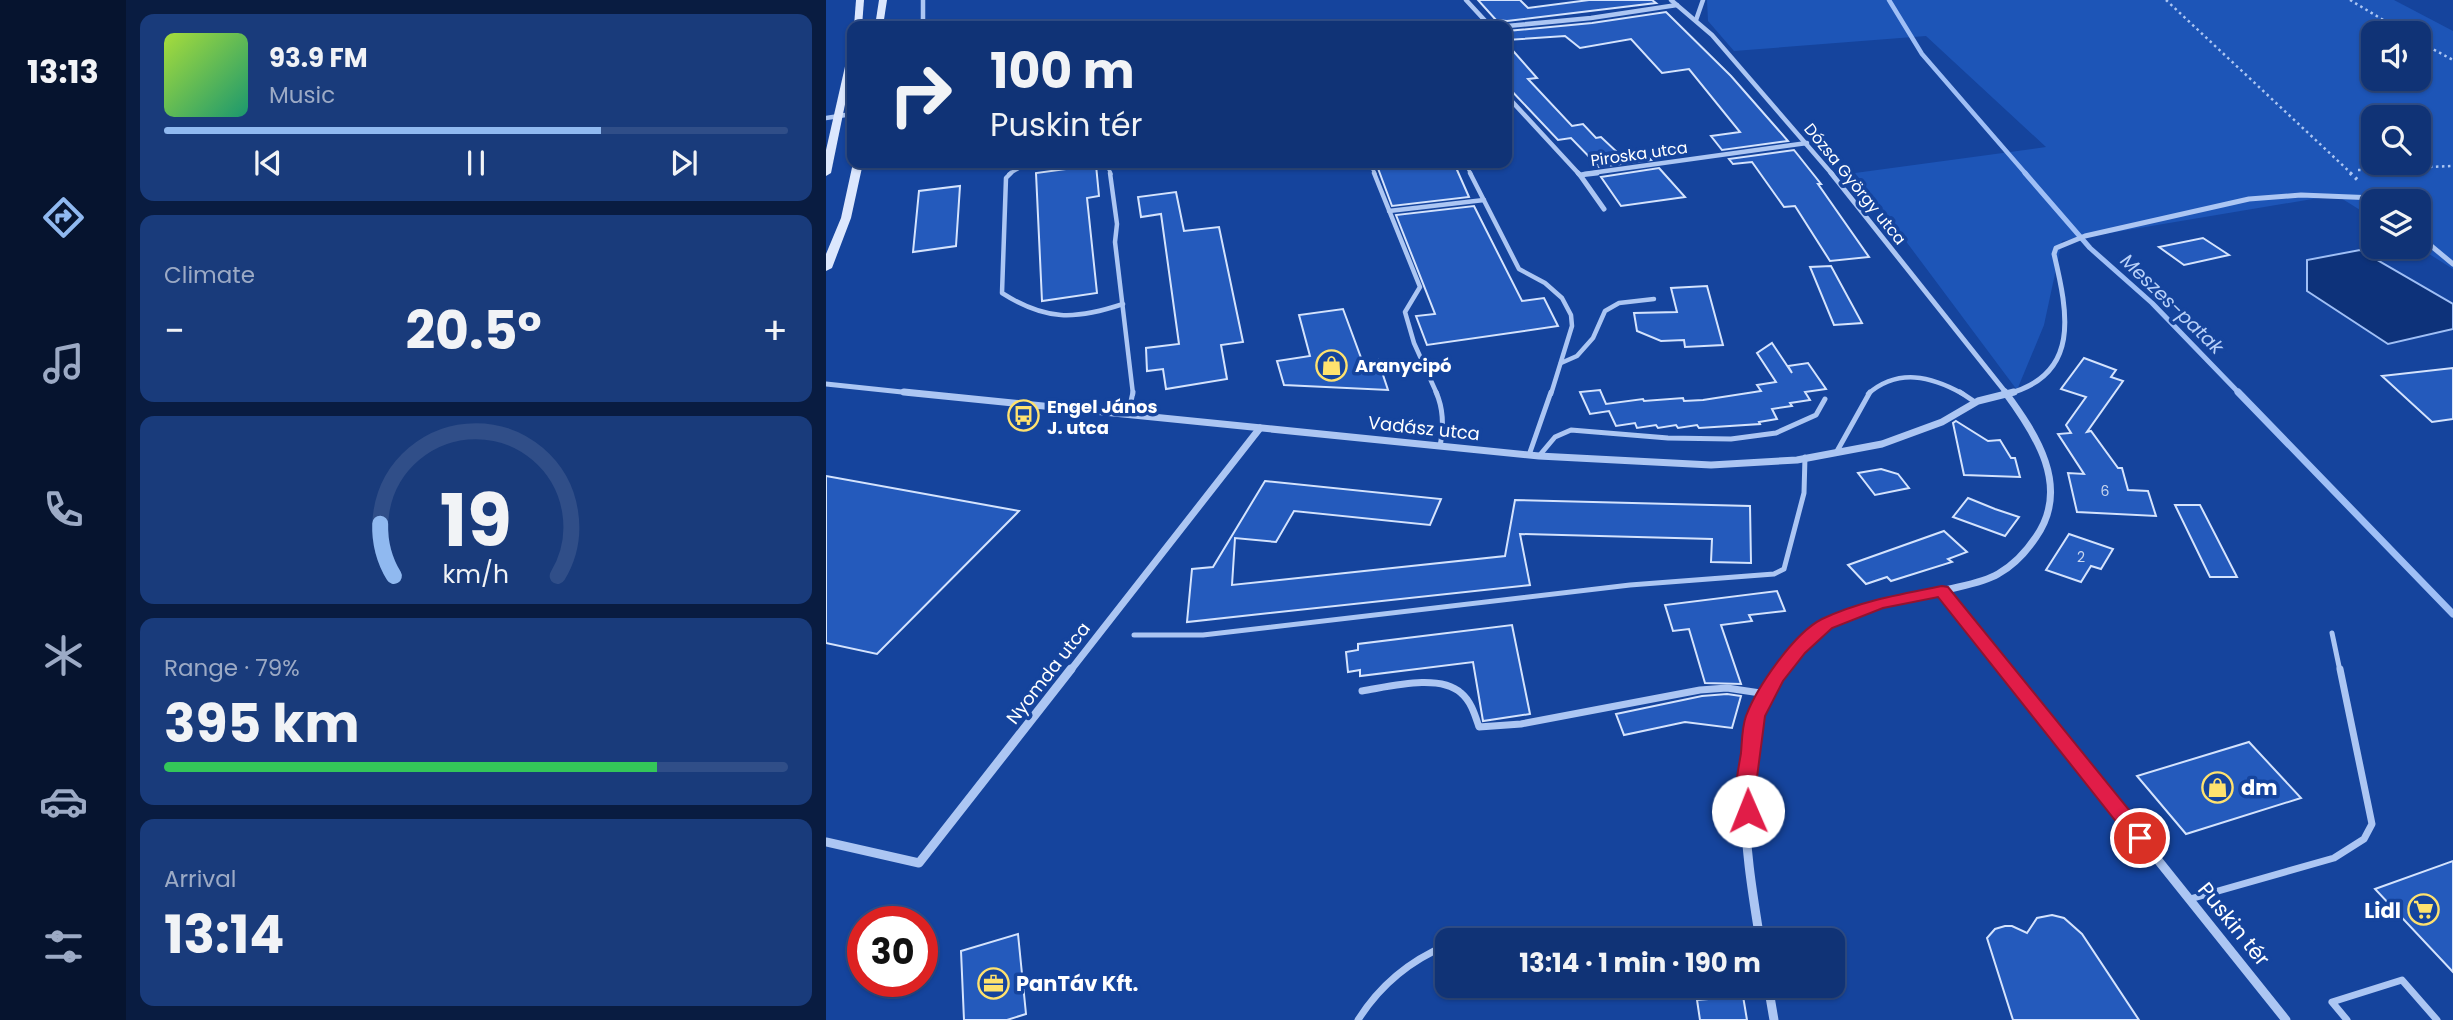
<!DOCTYPE html>
<html lang="en">
<head>
<meta charset="utf-8">
<style>
	:root { --surface:#103376; --page:#193b7b; --text:#f1f3f6; --muted:#9caac5; --line:#304e88; --accent:#90b9f0 }
	body { margin:0; font-family:Poppins,sans-serif; background:var(--page); color:var(--text); height:100vh; display:flex; flex-direction:column; font-size:26px; white-space:nowrap }
	* { box-sizing:border-box; margin:0 }
	p { font-size:23px; color:var(--muted) }
	.icon { flex:none; width:38px; height:38px; fill:none; stroke:currentColor; stroke-width:2; stroke-linecap:round; stroke-linejoin:round }
	.map { position:relative; flex:1; overflow:hidden }
	.panel { display:flex; flex-direction:column; gap:14px; padding:14px; background:#091c41; width:700px }
	.panel>* { flex:none }
	.top-card { position:absolute; left:21px; top:21px; width:665px; height:147px; border-radius:14px; box-shadow:0 2px 5px #0004,0 0 0 2px var(--line); background:#103376; color:var(--text); overflow:hidden }
	.fabs { position:absolute; left:1535px; top:21px; display:grid; gap:14px }
	.fabs a { display:grid; place-items:center; width:70px; height:70px; border-radius:14px; background:var(--surface); box-shadow:0 2px 5px #0004,0 0 0 2px var(--line); font-size:35px }
	.speed { position:absolute; left:21px; top:906px; display:flex; gap:14px; font-size:35px; font-weight:700; text-align:center }
	.speed>* { display:grid; place-content:center; width:91px; height:91px; border-radius:50%; background:var(--surface); box-shadow:0 2px 5px #0004,0 0 0 2px var(--line); line-height:1 }
	.speed .limit { border:10px solid #d22; background:#fff; color:#111 }
	.pin { position:absolute; display:grid; place-items:center; width:60px; height:60px; color:#fff; margin:-30px; border:4px solid #fff; border-radius:50%; box-shadow:0 2px 7px #0007 }
	.me { position:absolute; width:77px; margin:-38px; rotate:359deg; stroke-linejoin:round; filter:drop-shadow(0 0 5px #0008) }
	.turn { display:flex; align-items:center; gap:24px; height:147px; padding:0 28px; font-size:32px }
	.turn .icon { width:91px; height:91px; stroke-width:2.5 }
	.turn b { display:block; font-size:49px; line-height:60px }
	.big { font-size:52px; font-weight:700; line-height:1.1 }
	.panel .widget { flex:1; display:flex; flex-direction:column; justify-content:center; gap:10px; min-width:0; padding:0 24px; border-radius:14px; background:var(--page) }
	.panel .dial { align-items:center; gap:0 }
	.dial svg { height:182px; overflow:visible; fill:none; stroke:var(--line); stroke-width:7; stroke-linecap:round; text-anchor:middle }
	.dial text { fill:var(--text); stroke:none }
	.song { display:flex; align-items:center; gap:21px }
	.cover { width:84px; height:84px; border-radius:10px; background:linear-gradient(135deg,hsl(80 70% 55%),hsl(160 70% 35%)) }
	.played { height:7px; border-radius:4px; background:linear-gradient(90deg,var(--accent) 70%,var(--line) 70%) }
	.keys { display:flex; justify-content:space-around; direction:ltr }
	.heat { display:flex; justify-content:space-between; align-items:center; font-size:38px; direction:ltr }
	.charge { height:10px; border-radius:5px; background:linear-gradient(90deg,#34c759 79%,var(--line) 0) }
	.trip { position:absolute; left:609px; top:928px; width:410px; height:70px; border-radius:14px; background:var(--surface); box-shadow:0 2px 5px #0004,0 0 0 2px var(--line); font-weight:700; line-height:70px; text-align:center }
	main { display:flex; flex:1; min-height:0 }
	.tab-bar { display:flex; flex-direction:column; width:126px; justify-content:space-around; align-items:center; background:#06142f; color:var(--muted) }
	.tab-bar .icon { width:49px; height:49px }
	.tab-bar .selected { color:var(--accent) }
	.tab-bar b { font-size:32px; color:var(--text) }
	.map>svg:first-child { display:block }
	.green { fill:#1d55b7; fill-rule:evenodd }
	.water { fill:#0d327a; stroke:#9fbff6; stroke-width:2 }
	.lines { fill:none; stroke-linecap:round; stroke-linejoin:round }
	.stream-far2 { stroke:#9fbff6; stroke-width:4.5 }
	.stream-far1 { stroke:#9fbff6; stroke-width:5 }
	.stream { stroke:#9fbff6; stroke-width:7 }
	.building { fill:#245abc; stroke:#d4e3fd; stroke-width:2 }
	.path-far1 { stroke:#acc6f3; stroke-width:2.5; stroke-dasharray:2.5 3.5; stroke-linecap:butt }
	.path { stroke:#acc6f3; stroke-width:3.5; stroke-dasharray:2.5 4.5; stroke-linecap:butt }
	.lane-far3 { stroke:#acc6f3; stroke-width:3.5 }
	.lane-far2 { stroke:#acc6f3; stroke-width:4.5 }
	.lane-far1 { stroke:#acc6f3; stroke-width:5 }
	.lane { stroke:#acc6f3; stroke-width:7 }
	.street-far3 { stroke:#acc6f3; stroke-width:4.5 }
	.street-far2 { stroke:#acc6f3; stroke-width:5 }
	.street-far1 { stroke:#acc6f3; stroke-width:7 }
	.street { stroke:#acc6f3; stroke-width:9 }
	.secondary { fill:#dce7fd; fill-rule:evenodd }
	.route { fill:#e11d48; stroke:#92132f; stroke-width:2 }
	.labels { text-anchor:middle; dominant-baseline:central; stroke-width:7; stroke-linejoin:round; paint-order:stroke }
	.number-label { font-size:14px; fill:#c8d6ee }
	.far-street-label { font-size:16px; fill:#fff; stroke:#15449d }
	.poi-label { font-size:18px; font-weight:bold; fill:#fff; stroke:#15449d; text-anchor:start }
	.street-label { font-size:18px; fill:#fff; stroke:#15449d }
	.water-label { font-size:19px; font-style:italic; fill:#b9d1f9; stroke:#15449d }
	.near-poi-label { font-size:21px; font-weight:bold; fill:#fff; stroke:#15449d; text-anchor:start }
	.near-street-label { font-size:21px; fill:#fff; stroke:#15449d }
</style>
</head>
<body>
<main>
<nav class="tab-bar">
<b>13:13</b>
<svg class="icon selected" aria-label="directions" viewBox="0 0 24 24"><path d="M12 3l9 9-9 9-9-9zM9 14v-3h6M13 9l2 2-2 2"/></svg>
<svg class="icon" aria-label="music" viewBox="0 0 24 24"><path d="M9 18V5l10-2v13"/><circle cx="6" cy="18" r="3"/><circle cx="16" cy="16" r="3"/></svg>
<svg class="icon" aria-label="phone" viewBox="0 0 24 24"><path d="M5 4h4l2 5-3 2q2 4 5 5l2-3 5 2v4C11 20 4 13 5 4z"/></svg>
<svg class="icon" aria-label="climate" viewBox="0 0 24 24"><path d="M12 3v18M4 7l16 10M4 17L20 7"/></svg>
<svg class="icon" aria-label="car" viewBox="0 0 24 24"><path d="M5 17H2v-5l4-1 3-4h7l3 4 3 1v5h-3M9 17h6M6 11h13"/><circle cx="7" cy="17" r="2"/><circle cx="17" cy="17" r="2"/></svg>
<svg class="icon" aria-label="filters" viewBox="0 0 24 24"><path d="M4 7h16M4 17h16"/><circle cx="9" cy="7" r="2"/><circle cx="15" cy="17" r="2"/></svg>
</nav>
<section class="panel">
<div class="widget">
<div class="song"><i class="cover"></i><div><b>93.9 FM</b><p>Music</p></div></div>
<div class="played"></div>
<div class="keys"><svg class="icon" aria-label="previous" viewBox="0 0 24 24"><path d="M18 5L8 12l10 7zM5 5v14"/></svg><svg class="icon" aria-label="pause" viewBox="0 0 24 24"><path d="M8 5v14M16 5v14"/></svg><svg class="icon" aria-label="next" viewBox="0 0 24 24"><path d="M6 5l10 7-10 7zM19 5v14"/></svg></div>
</div>
<div class="widget"><p>Climate</p>
<div class="heat"><a>−</a><b class="big">20.5°</b><a>+</a></div>
</div>
<div class="widget dial"><svg viewBox="0 0 100 80">
<path d="M14 69A42 42 0 1 1 86 69"/>
<path d="M14 69A42 42 0 0 1 8 46" stroke="#90b9f0"/>
<text x="50" y="56" font-size="32" font-weight="700">19</text>
<text x="50" y="72" font-size="11">km/h</text>
</svg></div>
<div class="widget"><p>Range · 79%</p><b class="big">395 km</b><div class="charge"></div></div>
<div class="widget"><p>Arrival</p><b class="big">13:14</b></div>
</section>
<div class="map">
<svg width="1627" height="1020" viewBox="0 0 1627 1020">
	<rect width="100%" height="100%" fill="#15449d"/>
	<path class="green" d="M881,0H1568L1627,31V269L1592,247V201H1547V218L1510,195L1236,241L1218,325L1191,390L1029,173L1220,147L1100,36L908,51L882,21ZM1547,33H1592V79H1547ZM1547,117H1592V163H1547Z"/>
	<path class="water" d="M1534,250L1627,304V329L1562,344L1481,291V260Z"/>
	<g class="lines">
		<path class="stream-far2" d="M1063,0L1096,54L1200,174"/>
		<path class="stream-far1" d="M1199,173L1264,248L1326,303L1414,394"/>
		<path class="stream" d="M1412,392L1627,614"/>
	</g>
	<g class="building">
		<path d="M652,0H694L702,8L763,0H826L830,3L681,21L670,20Z"/>
		<path d="M840,12L905,76L962,141L896,150L885,136L914,132L863,69L836,73L805,39L754,48L739,36L681,40V31L766,23Z"/>
		<path d="M681,44L711,78L702,79L746,126L757,124L770,138L775,137L793,154L816,150L825,160L773,167L745,138L732,140L681,86Z"/>
		<path d="M968,150L995,184H992L1043,257L1004,261L969,206L958,207L926,162L907,164L903,159Z"/>
		<path d="M550,163H628L643,197L566,206Z"/>
		<path d="M270,165L273,196L261,198L271,293L216,301L210,173Z"/>
		<path d="M833,168L859,197L795,206L775,177Z"/>
		<path d="M134,186L130,246L87,252L93,191Z"/>
		<path d="M350,192L358,231L393,227L417,342L395,345L401,379L340,389L337,369L321,371L320,348L353,344L335,214L315,217L312,197Z"/>
		<path d="M648,206L696,301L718,298L732,326L601,345L590,316L609,314L570,215Z"/>
		<path d="M1377,238L1403,255L1358,265L1333,247Z"/>
		<path d="M1005,266L1036,323L1008,325L984,267Z"/>
		<path d="M881,286L897,345L859,347L858,340L835,341L811,331L808,313L851,312L845,288Z"/>
		<path d="M517,309L537,363L552,360L562,390L458,385L451,361L484,356L473,315Z"/>
		<path d="M946,343L966,373L962,366L982,363L1000,389L979,392L984,400L964,403L966,406L946,409L951,419L933,422L934,424L873,428L871,425L852,428L850,425L832,428L830,425L811,428L809,423L790,426L783,411L764,414L754,392L774,390L780,404L817,399L818,401L857,398L858,401L877,400L935,391L931,385L950,382L931,353Z"/>
		<path d="M1258,358L1290,370L1285,377L1297,381L1261,432L1265,431L1292,468H1296L1302,490L1322,491L1330,516L1251,512L1242,473L1258,474L1232,434L1245,433L1240,425L1260,397L1235,389Z"/>
		<path d="M1627,368V419L1606,422L1556,376Z"/>
		<path d="M1130,421L1162,441L1174,440L1185,458H1189L1194,477L1138,475L1127,423Z"/>
		<path d="M1055,469L1072,474L1083,488L1049,495L1032,473Z"/>
		<path d="M0,476L193,511L51,654L0,643Z"/>
		<path d="M439,481L615,499L604,525L468,511L450,542L409,538L406,585L679,556L689,500L924,506L925,563L885,562L886,539L694,534L704,585L361,622L366,569L387,567Z"/>
		<path d="M1142,498L1169,509L1193,517L1179,536L1127,517Z"/>
		<path d="M1349,505H1374L1411,577H1384Z"/>
		<path d="M1118,531L1141,552L1122,559L1126,562L1065,581L1061,577L1040,584L1022,565Z"/>
		<path d="M1243,534L1287,549L1275,569L1265,566L1255,582L1220,570Z"/>
		<path d="M951,591L959,611L923,615L926,621L895,625L915,684L879,683L863,629L847,631L839,605Z"/>
		<path d="M686,625L704,714L657,721L647,662L534,676V670L522,672L520,652L532,650V644Z"/>
		<path d="M901,694L915,696L906,728L859,722L798,735L790,714L876,696Z"/>
		<path d="M1423,742L1475,798L1360,834L1311,776Z"/>
		<path d="M1627,861V972L1549,889Z"/>
		<path d="M1226,915L1238,918L1256,934L1313,1020H1187L1161,938L1169,929L1179,926H1186L1201,933L1211,918Z"/>
		<path d="M192,934L200,1014L181,1020H138L135,951Z"/>
		<path d="M917,996L921,1020H874L871,1000Z"/>
	</g>
	<g class="lines">
		<g class="path-far1">
			<path d="M1340,0L1526,174"/>
			<path d="M1524,0L1579,33"/>
			<path d="M1592,41L1627,60"/>
			<path d="M1532,170L1627,166"/>
		</g>
		<path class="path" d="M1524,173L1534,182"/>
		<g class="lane-far3">
			<path d="M280,163L285,174"/>
			<path d="M544,163L549,174"/>
			<path d="M639,163L645,174"/>
			<path d="M183,174L202,163"/>
		</g>
		<g class="lane-far2">
			<path d="M185,173L180,178L176,293C220,321 249,320 297,304"/>
			<path d="M284,173L291,224L289,242L307,394"/>
			<path d="M548,173L594,287L579,312L588,343L611,394"/>
			<path d="M644,173L693,269L719,283L736,298L745,315L746,326L725,394"/>
			<path d="M563,211L658,200"/>
			<path d="M735,363L751,356L767,338L779,311L793,303L828,299"/>
			<path d="M1042,394C1072,368 1105,376 1137,394"/>
		</g>
		<g class="lane-far1">
			<path d="M610,392C618,410 618,427 614,446"/>
			<path d="M1134,392L1149,402"/>
			<path d="M302,415L307,392"/>
			<path d="M1010,453L1044,392"/>
			<path d="M703,455L725,392"/>
			<path d="M713,456L729,437L745,430L842,438L905,439L950,433L990,415L999,399"/>
			<path d="M1506,633L1514,671"/>
			<path d="M308,635H377L804,585L948,574L958,569L978,493L979,457"/>
		</g>
		<g class="lane">
			<path d="M536,691C562,687 613,673 635,693C645,701 649,715 653,727L695,724L874,690L901,688L941,694"/>
			<path d="M1364,899L1508,858L1538,839L1546,824L1514,669"/>
			<path d="M639,940L667,931"/>
			<path d="M532,1020C554,985 583,961 621,945"/>
			<path d="M1521,1020L1506,1002L1576,980L1611,1020"/>
		</g>
		<g class="street-far3">
			<path d="M97,0V26"/>
			<path d="M640,0L664,26"/>
			<path d="M845,0L886,35L1006,174"/>
			<path d="M870,20L877,0"/>
			<path d="M511,26H597"/>
			<path d="M681,26L765,18L851,5"/>
			<path d="M681,96L753,174"/>
			<path d="M0,118L26,114"/>
			<path d="M758,174L981,143"/>
		</g>
		<g class="street-far2">
			<path d="M752,173L754,175L771,173"/>
			<path d="M1005,173L1181,394"/>
			<path d="M754,175L778,209"/>
			<path d="M1592,235L1627,264"/>
			<path d="M0,384L95,394"/>
			<path d="M1181,394C1255,375 1242,313 1228,254L1230,248L1259,236L1423,199L1475,195L1550,198L1554,201"/>
		</g>
		<g class="street-far1">
			<path d="M78,392L713,456L885,465L971,460L1056,444L1116,422L1152,401L1188,392"/>
			<path d="M1116,591C1134,586 1157,583 1172,574C1188,565 1200,552 1210,537C1245,487 1210,434 1179,392"/>
			<path d="M244,671L434,428"/>
			<path d="M954,671C998,610 1047,605 1116,591L1180,671"/>
		</g>
		<g class="street">
			<path d="M1179,669L1460,1020"/>
			<path d="M0,842L93,863L245,669"/>
			<path d="M934,940C920,853 901,745 956,669"/>
			<path d="M942,985L948,1020"/>
		</g>
		<g class="secondary">
			<path d="M30,0H38L36,26H28Z"/>
			<path d="M53,0H61L57,26H49Z"/>
			<path d="M23,49H26V70L5,173L0,176V150Z"/>
			<path d="M27,163H37L25,218L6,268L0,271V254L15,218Z"/>
		</g>
	</g>
	<path class="route" d="M1116,586L1122,587L1321,832L1324,838L1321,843L1314,846L1307,843L1112,597L1057,608L1006,628L979,653L957,681L939,716L930,785L932,811L929,817L922,819L915,817C905,799 912,772 915,753C916,741 916,727 920,716C931,687 968,633 996,619C1034,601 1075,594 1116,586Z"/>
	<defs>
		<symbol id="shop-ring" viewBox="-11 -11 22 22"><circle r="9.5" fill="#15449d" stroke="#ffe26e" stroke-width="1.5"/><path d="M-5-2.5h2.3a2.7 3.5 0 0 1 5.4 0H5L5.5 6h-11ZM-1.5-2.5h3a1.5 2.3 0 0 0-3 0Z" fill="#ffe26e"/></symbol>
		<symbol id="bus-ring" viewBox="-11 -11 22 22"><circle r="9.5" fill="#15449d" stroke="#ffe26e" stroke-width="1.5"/><path d="M-5-6H5V4H4V6H2V4H-2V6H-4V4H-5ZM-3.5-4V0h7V-4ZM-3.5 1.2v1.5H-2V1.2ZM2 1.2v1.5H3.5V1.2Z" fill="#ffe26e"/></symbol>
		<symbol id="supermarket-ring" viewBox="-11 -11 22 22"><circle r="9.5" fill="#15449d" stroke="#ffe26e" stroke-width="1.5"/><path d="M-6-5.5h2.5l.6 2H6L4.5 2H-2.5L-4.4-4H-6ZM-1.5 3.2a1.3 1.3 0 1 0 .1 0ZM3 3.2a1.3 1.3 0 1 0 .1 0Z" fill="#ffe26e"/></symbol>
		<symbol id="office-ring" viewBox="-11 -11 22 22"><circle r="9.5" fill="#15449d" stroke="#ffe26e" stroke-width="1.5"/><path d="M-6-3h4V-5.5h4V-3h4V5H-6ZM-1-4.5V-3h2v-1.5ZM-6 0V1H6V0Z" fill="#ffe26e"/></symbol>
	</defs>
	<g fill-rule="evenodd">
		<use href="#shop-ring" x="488" y="348" width="35" height="35"/>
		<use href="#bus-ring" x="180" y="398" width="35" height="35"/>
		<use href="#shop-ring" x="1374" y="770" width="35" height="35"/>
		<use href="#supermarket-ring" x="1580" y="892" width="35" height="35"/>
		<use href="#office-ring" x="150" y="966" width="35" height="35"/>
	</g>
	<g class="labels">
		<g class="number-label">
			<text x="1279" y="491">6</text>
			<text x="1255" y="557">2</text>
		</g>
		<g class="far-street-label">
			<text transform="translate(813 154) rotate(-8)">Piroska utca</text>
			<text transform="translate(1029 184) rotate(51)">Dózsa György utca</text>
		</g>
		<g class="poi-label">
			<text x="529" y="365">Aranycipó</text>
			<text x="221" y="406">Engel János<tspan x="221" dy="21">J. utca</tspan></text>
		</g>
		<g class="street-label">
			<text transform="translate(598 428) rotate(6)">Vadász utca</text>
			<text transform="translate(222 673) rotate(-52)">Nyomda utca</text>
		</g>
		<g class="water-label">
			<text transform="translate(1346 304) rotate(44)">Meszes-patak</text>
		</g>
		<g class="near-poi-label">
			<text x="1415" y="787">dm</text>
			<text x="1575" y="910" text-anchor="end">Lidl</text>
			<text x="190" y="983">PanTáv Kft.</text>
		</g>
		<g class="near-street-label">
			<text transform="translate(1408 924) rotate(51)">Puskin tér</text>
		</g>
	</g>
</svg>
<div class="fabs">
<a><svg class="icon" aria-label="sound" viewBox="0 0 24 24"><path d="M4 9h4l5-4v14l-5-4H4zM17 9q2 3 0 6"/></svg></a>
<a><svg class="icon" aria-label="search" viewBox="0 0 24 24"><circle cx="10" cy="10" r="6"/><path d="M15 15l6 6"/></svg></a>
<a><svg class="icon" aria-label="layers" viewBox="0 0 24 24"><path d="M12 4l9 5-9 5-9-5zM3 14l9 5 9-5"/></svg></a>
</div>
<div class="speed"><div class="limit">30</div></div>
<div class="pin" style="left:1314px;top:838px;background:#d93025"><svg class="icon" aria-label="arrive" viewBox="0 0 24 24"><path d="M6 21V4h12l-3 4 3 4H6"/></svg></div>
<svg class="me" style="left:922px;top:811px" viewBox="-20 -20 40 40"><circle r="19" fill="#fff"/><path d="M0-13L10 11 0 6-10 11z" fill="#e11d48"/></svg>
<div class="trip">13:14 · 1 min · 190 m</div>
<div class="top-card">
<div class="turn"><svg class="icon" aria-label="right" viewBox="0 0 24 24"><path d="M7 20v-9h11M14 6l5 5-5 5"/></svg><div><b>100 m</b>Puskin tér</div></div>
</div>
</div>
</main>
</body>
</html>
